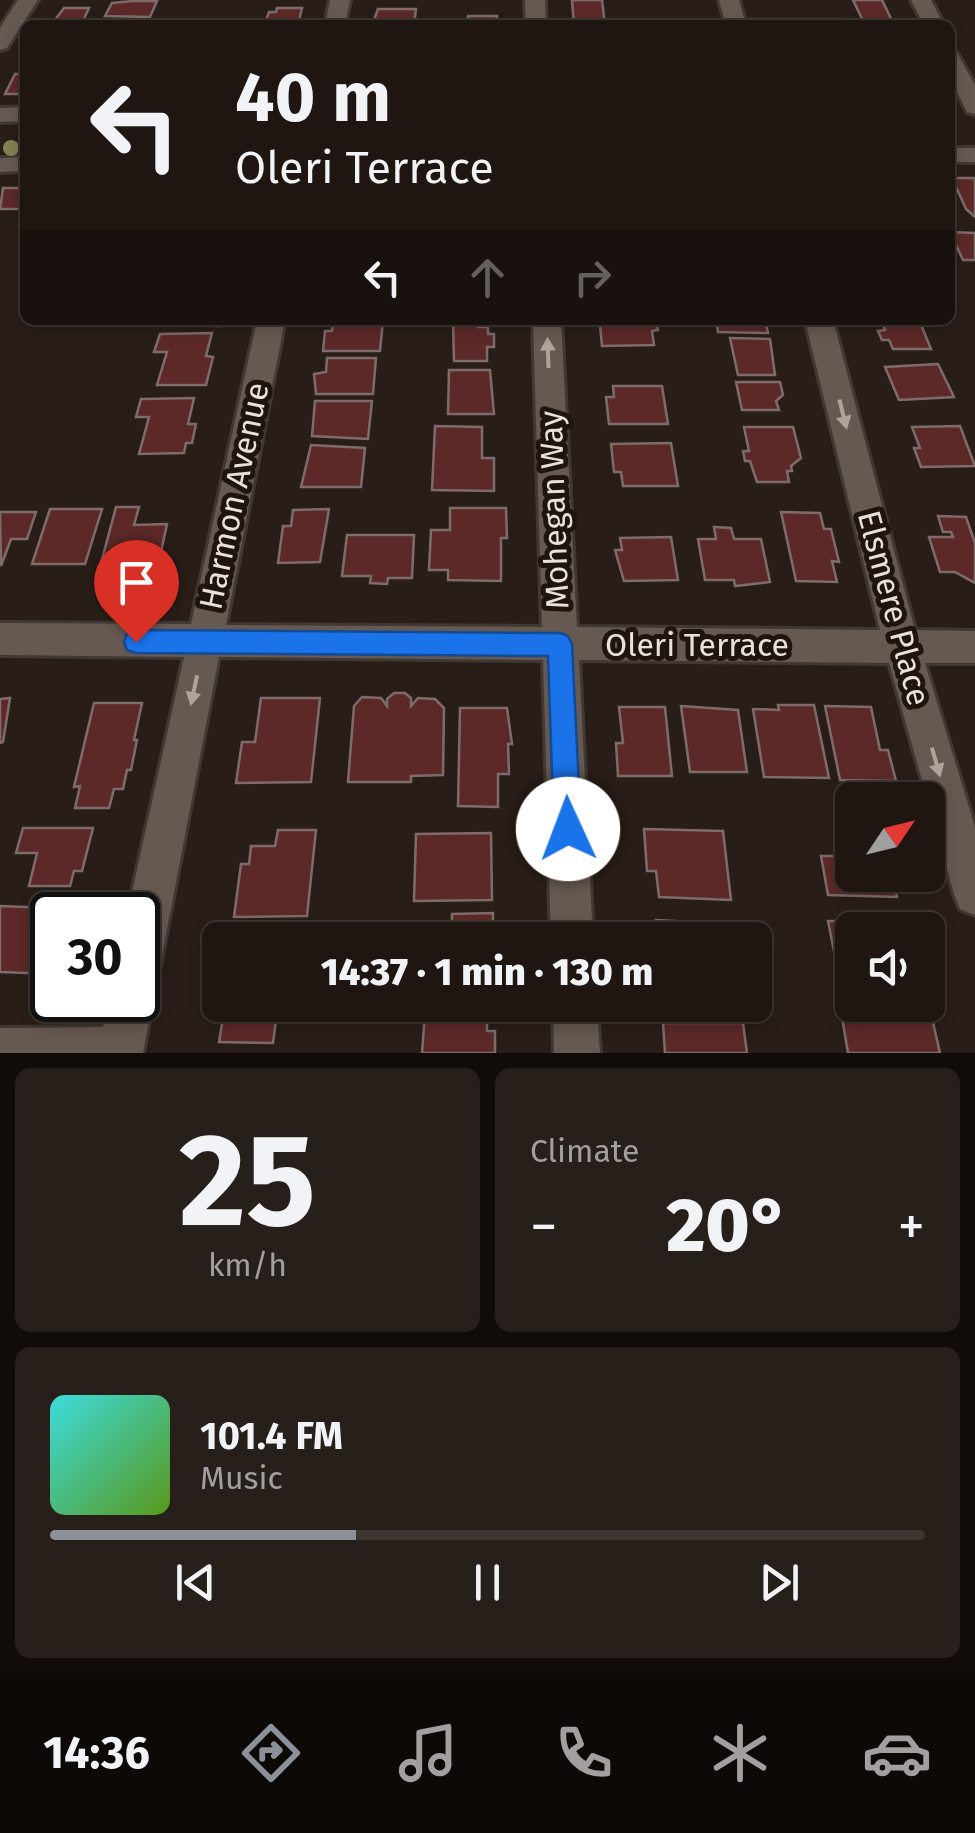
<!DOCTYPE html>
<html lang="en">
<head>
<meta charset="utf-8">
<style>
	:root { --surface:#1f1611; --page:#271f1a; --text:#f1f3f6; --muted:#a19f9f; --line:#3c3531; --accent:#8c9099 }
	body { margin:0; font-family:"Fira Sans",sans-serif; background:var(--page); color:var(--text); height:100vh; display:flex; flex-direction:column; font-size:38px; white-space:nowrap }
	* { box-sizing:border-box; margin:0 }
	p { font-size:32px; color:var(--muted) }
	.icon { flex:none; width:55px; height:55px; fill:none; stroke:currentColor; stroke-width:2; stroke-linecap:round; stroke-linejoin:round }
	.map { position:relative; height:1053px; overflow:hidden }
	.drawer { display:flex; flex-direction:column; gap:15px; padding:15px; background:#110c09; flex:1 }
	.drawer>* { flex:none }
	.guide { position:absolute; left:20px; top:20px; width:935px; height:305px; border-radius:15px; box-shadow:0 5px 15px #0003,0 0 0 2px var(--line); background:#1f1611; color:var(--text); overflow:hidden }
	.needle { width:65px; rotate:55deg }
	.tools { position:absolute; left:835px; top:782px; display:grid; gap:20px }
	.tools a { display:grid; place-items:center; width:110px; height:110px; border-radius:15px; background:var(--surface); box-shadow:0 5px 15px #0003,0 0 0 2px var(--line); font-size:50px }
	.speed { position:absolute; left:30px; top:892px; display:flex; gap:20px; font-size:50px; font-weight:700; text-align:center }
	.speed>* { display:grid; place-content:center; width:130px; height:130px; border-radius:50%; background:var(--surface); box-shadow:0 5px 15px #0003,0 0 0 2px var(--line); line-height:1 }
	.speed .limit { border:5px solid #111; border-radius:15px; background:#fff; color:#111 }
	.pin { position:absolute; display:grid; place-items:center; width:85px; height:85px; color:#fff; margin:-102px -42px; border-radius:50% 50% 50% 0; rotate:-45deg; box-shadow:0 0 10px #0007 }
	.pin .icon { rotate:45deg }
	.me { position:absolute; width:110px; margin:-55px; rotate:358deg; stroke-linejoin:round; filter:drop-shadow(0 0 8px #0008) }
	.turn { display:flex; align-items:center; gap:35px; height:210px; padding:0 50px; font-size:45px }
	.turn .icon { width:130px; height:130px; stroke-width:2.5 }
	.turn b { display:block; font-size:70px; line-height:85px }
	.lanes { display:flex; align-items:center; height:95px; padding:0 50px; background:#0003; justify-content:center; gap:50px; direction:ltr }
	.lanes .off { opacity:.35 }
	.big { font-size:75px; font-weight:800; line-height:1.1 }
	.drawer .tile { flex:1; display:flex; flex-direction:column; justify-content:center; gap:15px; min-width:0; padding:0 35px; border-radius:15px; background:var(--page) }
	.drawer .dial { align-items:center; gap:0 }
	.dial b { font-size:130px; line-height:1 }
	.song { display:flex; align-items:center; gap:30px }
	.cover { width:120px; height:120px; border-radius:15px; background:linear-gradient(135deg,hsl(180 70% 55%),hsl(90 70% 35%)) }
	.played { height:10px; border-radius:5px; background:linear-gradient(90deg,var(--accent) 35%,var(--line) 35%) }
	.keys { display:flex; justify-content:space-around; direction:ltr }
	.heat { display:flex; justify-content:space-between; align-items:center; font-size:55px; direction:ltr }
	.drawer .tiles { flex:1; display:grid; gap:15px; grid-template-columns:1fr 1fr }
	.tile:last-child { grid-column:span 2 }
	.trip { position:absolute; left:202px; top:922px; width:570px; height:100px; border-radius:15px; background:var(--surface); box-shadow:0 5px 15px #0003,0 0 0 2px var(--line); font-weight:800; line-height:100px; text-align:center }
	.tab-bar { display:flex; height:160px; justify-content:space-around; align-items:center; background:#0c0907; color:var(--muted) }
	.tab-bar .icon { width:70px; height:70px }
	.tab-bar .active { color:var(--accent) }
	.tab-bar b { font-size:45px; color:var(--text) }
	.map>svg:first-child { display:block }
	.building { fill:#5c2928; stroke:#7d6c6b; stroke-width:2.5 }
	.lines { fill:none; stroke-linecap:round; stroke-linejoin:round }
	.lane-casing { stroke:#403833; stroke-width:5 }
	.street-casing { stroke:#403833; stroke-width:6 }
	.lane { fill:#665951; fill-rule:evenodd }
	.street { fill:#665951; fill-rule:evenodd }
	.tree { fill:#818353 }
	.oneway { fill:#aea49d }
	.route { fill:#1a73e8; stroke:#114b97; stroke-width:2.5 }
	.labels { text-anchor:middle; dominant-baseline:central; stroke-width:10; stroke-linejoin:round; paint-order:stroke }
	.street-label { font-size:32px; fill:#e8e1dc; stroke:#1f150e }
</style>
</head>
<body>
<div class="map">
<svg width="975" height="1053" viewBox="0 0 975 1053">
	<rect width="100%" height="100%" fill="#291e17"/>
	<g class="building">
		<path d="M572,0H602L605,25H574Z"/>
		<path d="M853,0H882L894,25H865Z"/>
		<path d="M133,1H157L150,17L105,16L112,3Z"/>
		<path d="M64,8H89L81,25H51Z"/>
		<path d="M277,8H302L298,25H246L276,23L266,20L269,12H276Z"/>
		<path d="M378,9H416L414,25H372Z"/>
		<path d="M468,16H497V25H467Z"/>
		<path d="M25,64V94H5L15,74H20Z"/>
		<path d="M952,178H975V217L966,209Z"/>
		<path d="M3,188H25V209H0Z"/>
		<path d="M950,232L975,233V260H963Z"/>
		<path d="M163,320H222L220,326L161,325Z"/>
		<path d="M334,320H383L380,351H323L325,331H332Z"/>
		<path d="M453,320H478V327H488V334H494V347H487V361H454Z"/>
		<path d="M617,320H656L658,330L652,331L654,345L602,346L600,325H616Z"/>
		<path d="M716,320H765L768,333L718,332Z"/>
		<path d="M882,322H920L931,349H893L889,340H882L878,331L885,330Z"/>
		<path d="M212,333L206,356L213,357L206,385H157L167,352H154L160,334Z"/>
		<path d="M730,338L770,339L775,375H738Z"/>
		<path d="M327,358H376L373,394H316L314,374L326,372Z"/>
		<path d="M938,364L954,397L899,400L885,367Z"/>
		<path d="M449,370H490L494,414H448Z"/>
		<path d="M736,382H780L783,395L776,401L779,410H742Z"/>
		<path d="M613,386H662L668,424H609L606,397H614Z"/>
		<path d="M194,398L188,424H196L192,443H186L184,453L139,454L149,417H136L141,399Z"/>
		<path d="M315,401H372L368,439L312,436Z"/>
		<path d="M435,426L482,427V458H494V491L432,490Z"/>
		<path d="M960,426L975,466L921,467L914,448H920L912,427Z"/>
		<path d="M744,427H793L801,458L791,466L792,471H787L789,482H757L750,461H745L743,451H749Z"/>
		<path d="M671,443L678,486H623L621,472H614L611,444Z"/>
		<path d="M311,445L365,448L361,487H301Z"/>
		<path d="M116,507H139L134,525L167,524L158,566L100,567Z"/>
		<path d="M450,508H506L507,538H501V581L448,580V570H429L431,530H450Z"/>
		<path d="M50,509H102L85,564H32Z"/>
		<path d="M329,509L320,562L278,563L283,526H291L293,510Z"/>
		<path d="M0,512H36L27,539H11L1,566Z"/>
		<path d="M781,512L820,513L824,529H831L839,562L832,561L837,582L796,581Z"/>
		<path d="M938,516L966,517L975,543V583L955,572H940L929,537H953L951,532H943Z"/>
		<path d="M714,527L731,528L734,539H761L770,582L735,586L734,580H705L698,539H716Z"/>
		<path d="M347,535H414L412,578H388L387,584L370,583L371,576H342Z"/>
		<path d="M671,537L678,580L624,581L615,550H622L620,538Z"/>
		<path d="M394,693H405L411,698V706L418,698L435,699L444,708L443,775L411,776V782H348L354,706L362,697L381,698L387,706V699Z"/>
		<path d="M10,698L3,742L0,743V699Z"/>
		<path d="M261,698H320L311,782L236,783L242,742H255Z"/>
		<path d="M94,703H142L134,740H137L131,770H127L123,789H114L109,808H75L80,786L74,787Z"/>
		<path d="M778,705H814L829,778L764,777L753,709L779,710Z"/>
		<path d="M681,706L738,710L747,772H690Z"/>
		<path d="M825,706L871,707L880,750H888L896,781L840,780Z"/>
		<path d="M619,707H665L672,776H618L616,743H623Z"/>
		<path d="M460,708H507L512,744H508L509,774H498V807L458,806Z"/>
		<path d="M23,828H93L82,871H74L70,886H29L37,853H16Z"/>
		<path d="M644,829L723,831L731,900L659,897L656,871H647Z"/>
		<path d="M278,830H316L307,916L234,917L241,864H249L251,846H275Z"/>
		<path d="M491,833L492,900L414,901L416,834Z"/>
		<path d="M835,841H852V875H892L897,897L828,895L821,856H838Z"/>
		<path d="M0,906L77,909L76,915H52V974L0,972Z"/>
		<path d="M493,913V938L429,940V934L452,933V914Z"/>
		<path d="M656,920L692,922L693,940H657Z"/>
		<path d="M828,921H911L913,930H852V997H843Z"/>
		<path d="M234,935L299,936V940H233Z"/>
		<path d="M225,1005H278L273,1043L219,1042Z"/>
		<path d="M425,1013L487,1015V1031H495V1053H422Z"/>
		<path d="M842,1017L932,1018L940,1053H848Z"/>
		<path d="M663,1023H743L747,1053H665Z"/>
	</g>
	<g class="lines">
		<defs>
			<path id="lane" d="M732,20H844L849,23L847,25H735L730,22Z"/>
			<g id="street">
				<path d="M18,0H38L7,48L0,50V28Z"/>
				<path d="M330,0H350L345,25H325Z"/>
				<path d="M525,0H545L546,25H526Z"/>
				<path d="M719,0H739L746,25H726Z"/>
				<path d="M911,0H931L944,25H924Z"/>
				<path d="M950,51L957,53L975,85V114L967,112L950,78Z"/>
				<path d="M25,107V121L0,122V108Z"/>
				<rect x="950" y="148" width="25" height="14"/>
				<path d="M25,157V171L0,172V158Z"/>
				<path d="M257,320H285L226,625L542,627L533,320H561L577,627L880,630L805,320H833L915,630L975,631V663H925L975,827V915L960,909L954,894L889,663L579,660L593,940H551L543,660L219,657L160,966L153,981L146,984L153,1000L143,1053H0V1028L103,1027L109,1000H138V915H127L184,657L0,655V623L191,624Z"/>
				<path d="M553,1005H597L600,1053H554Z"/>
			</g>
		</defs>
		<use href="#lane" class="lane-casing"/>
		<use href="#street" class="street-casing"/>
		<use href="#lane" class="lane"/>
		<use href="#street" class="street"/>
	</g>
	<circle class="tree" cx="11" cy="148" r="8"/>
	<defs><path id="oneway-solid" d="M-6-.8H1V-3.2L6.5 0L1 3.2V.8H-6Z" transform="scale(2.5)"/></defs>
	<g class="oneway">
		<use href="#oneway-solid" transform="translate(548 353) rotate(-92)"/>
		<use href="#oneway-solid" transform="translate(843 414) rotate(76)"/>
		<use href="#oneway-solid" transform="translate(194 690) rotate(102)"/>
		<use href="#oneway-solid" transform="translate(936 762) rotate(74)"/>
	</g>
	<path class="route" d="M136,630L560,633L568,636L572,644L581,829L577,839L568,843L558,839L554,829L548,656L136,653L127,650L124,642L127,633Z"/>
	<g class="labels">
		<g class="street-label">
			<text transform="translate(234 496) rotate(-78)">Harmon Avenue</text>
			<text transform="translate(554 510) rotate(-92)">Mohegan Way</text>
			<text transform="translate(894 608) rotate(75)">Elsmere Place</text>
			<text x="697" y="645">Oleri Terrace</text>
		</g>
	</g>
</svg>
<div class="tools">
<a><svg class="needle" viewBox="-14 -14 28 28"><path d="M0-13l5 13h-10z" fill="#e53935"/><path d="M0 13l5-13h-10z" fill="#a19f9f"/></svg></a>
<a><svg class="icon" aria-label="sound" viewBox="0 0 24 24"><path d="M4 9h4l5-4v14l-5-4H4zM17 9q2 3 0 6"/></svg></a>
</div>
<div class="speed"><div class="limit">30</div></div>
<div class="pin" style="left:136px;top:642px;background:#d93025"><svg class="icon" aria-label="arrive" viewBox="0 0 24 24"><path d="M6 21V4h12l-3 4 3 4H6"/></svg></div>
<svg class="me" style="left:568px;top:829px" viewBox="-20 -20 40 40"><circle r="19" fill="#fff"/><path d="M0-13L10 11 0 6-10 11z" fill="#1a73e8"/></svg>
<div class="trip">14:37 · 1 min · 130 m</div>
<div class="guide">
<div class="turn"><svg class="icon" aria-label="left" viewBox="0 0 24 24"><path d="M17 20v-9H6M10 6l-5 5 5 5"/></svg><div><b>40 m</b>Oleri Terrace</div></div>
<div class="lanes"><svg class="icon" aria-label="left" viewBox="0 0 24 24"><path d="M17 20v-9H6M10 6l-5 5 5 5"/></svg><svg class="icon off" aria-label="ahead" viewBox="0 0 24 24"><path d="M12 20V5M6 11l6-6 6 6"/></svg><svg class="icon off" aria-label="right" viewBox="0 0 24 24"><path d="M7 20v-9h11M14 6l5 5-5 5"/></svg></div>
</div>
</div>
<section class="drawer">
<div class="tiles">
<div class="tile dial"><b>25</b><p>km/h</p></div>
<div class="tile"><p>Climate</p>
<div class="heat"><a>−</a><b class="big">20°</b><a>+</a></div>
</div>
<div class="tile">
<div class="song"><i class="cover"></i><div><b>101.4 FM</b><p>Music</p></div></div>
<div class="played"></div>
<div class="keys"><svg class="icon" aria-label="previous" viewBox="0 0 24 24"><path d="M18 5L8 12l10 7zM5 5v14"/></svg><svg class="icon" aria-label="pause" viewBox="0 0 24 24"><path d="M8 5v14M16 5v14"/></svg><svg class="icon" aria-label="next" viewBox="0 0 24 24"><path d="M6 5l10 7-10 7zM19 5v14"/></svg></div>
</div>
</div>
</section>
<nav class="tab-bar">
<b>14:36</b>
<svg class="icon active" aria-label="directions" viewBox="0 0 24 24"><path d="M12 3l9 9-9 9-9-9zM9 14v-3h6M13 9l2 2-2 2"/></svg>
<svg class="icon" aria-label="music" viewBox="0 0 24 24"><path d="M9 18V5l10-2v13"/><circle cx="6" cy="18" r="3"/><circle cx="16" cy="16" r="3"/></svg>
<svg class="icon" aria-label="phone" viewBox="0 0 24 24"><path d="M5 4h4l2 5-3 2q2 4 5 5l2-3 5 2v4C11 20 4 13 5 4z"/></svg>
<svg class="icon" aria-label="climate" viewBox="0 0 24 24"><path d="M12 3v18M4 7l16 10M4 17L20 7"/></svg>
<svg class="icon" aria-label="car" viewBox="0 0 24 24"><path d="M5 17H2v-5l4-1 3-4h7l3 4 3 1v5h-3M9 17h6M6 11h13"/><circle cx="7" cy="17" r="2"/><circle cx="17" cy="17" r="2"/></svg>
</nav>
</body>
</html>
